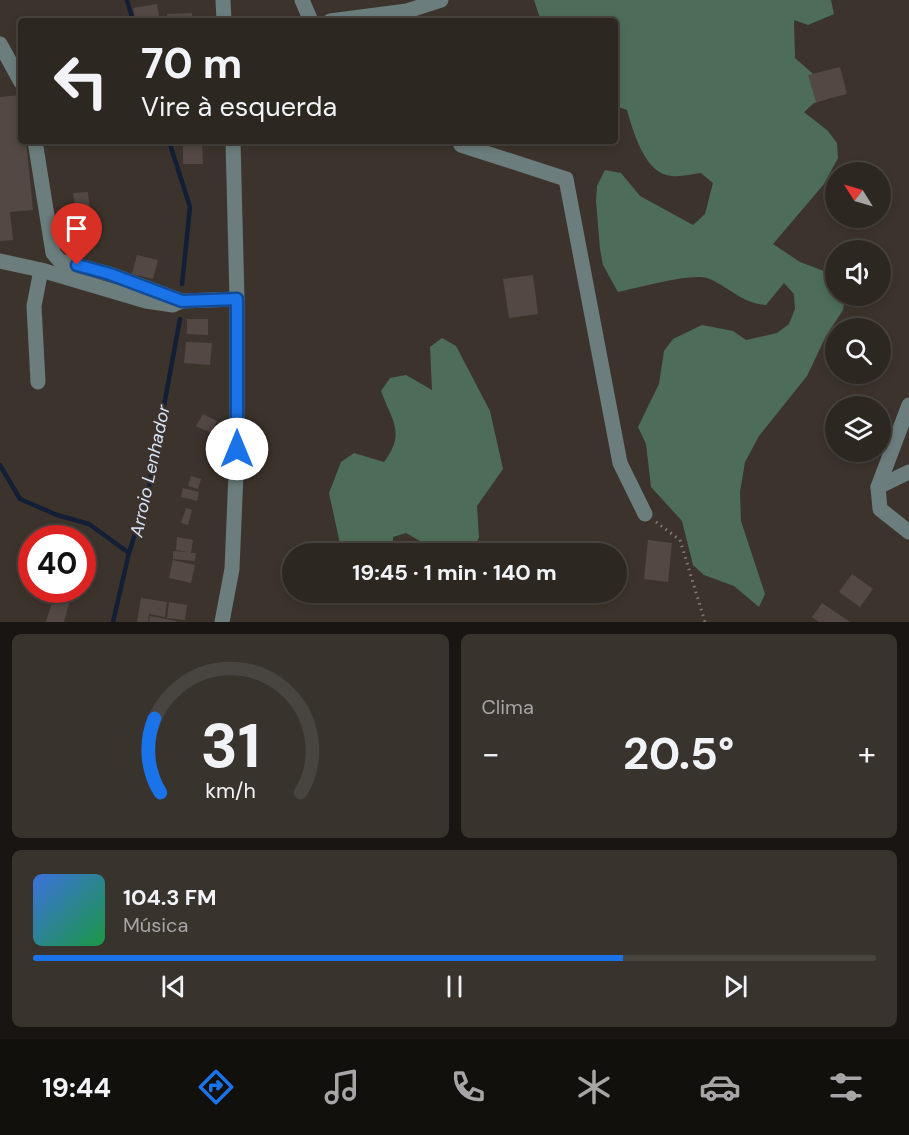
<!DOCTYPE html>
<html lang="pt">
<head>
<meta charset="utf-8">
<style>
	:root { --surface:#2d2721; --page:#39332e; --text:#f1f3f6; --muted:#a7a5a5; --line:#48443f; --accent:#1a73e8 }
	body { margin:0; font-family:"DM Sans",sans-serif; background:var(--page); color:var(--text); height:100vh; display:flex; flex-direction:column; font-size:22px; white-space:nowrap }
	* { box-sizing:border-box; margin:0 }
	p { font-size:20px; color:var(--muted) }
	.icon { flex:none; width:33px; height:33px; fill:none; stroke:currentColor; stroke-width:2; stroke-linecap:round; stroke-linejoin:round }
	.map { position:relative; height:622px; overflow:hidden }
	.panel { display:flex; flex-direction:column; gap:12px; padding:12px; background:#191512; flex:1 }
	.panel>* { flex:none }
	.top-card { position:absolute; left:18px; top:18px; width:600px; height:126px; border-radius:6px; box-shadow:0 3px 9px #0003,0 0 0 2px var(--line); background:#2d2721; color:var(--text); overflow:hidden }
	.needle { width:39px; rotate:307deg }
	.fabs { position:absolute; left:825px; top:162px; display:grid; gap:12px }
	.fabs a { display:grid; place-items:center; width:66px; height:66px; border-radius:50%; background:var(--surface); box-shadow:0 3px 9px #0003,0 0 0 2px var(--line); font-size:30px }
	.speed { position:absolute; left:18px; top:525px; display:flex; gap:12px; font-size:30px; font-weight:700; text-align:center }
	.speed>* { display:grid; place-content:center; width:78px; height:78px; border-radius:50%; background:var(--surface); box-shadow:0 3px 9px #0003,0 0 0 2px var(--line); line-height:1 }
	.speed .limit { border:9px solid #d22; background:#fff; color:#111 }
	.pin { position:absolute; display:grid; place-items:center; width:51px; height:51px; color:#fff; margin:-62px -26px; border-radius:50% 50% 50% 0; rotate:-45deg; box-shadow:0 0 6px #0007 }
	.pin .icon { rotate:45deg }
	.me { position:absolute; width:66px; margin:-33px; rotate:0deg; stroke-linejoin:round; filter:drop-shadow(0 0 4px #0008) }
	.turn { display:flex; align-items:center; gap:21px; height:126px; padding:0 24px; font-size:27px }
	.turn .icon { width:78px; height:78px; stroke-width:2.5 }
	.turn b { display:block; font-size:42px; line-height:51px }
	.big { font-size:45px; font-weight:700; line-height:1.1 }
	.panel .card { flex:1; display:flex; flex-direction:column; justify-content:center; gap:9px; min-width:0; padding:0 21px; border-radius:9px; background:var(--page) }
	.panel .dial { align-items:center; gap:0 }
	.dial svg { height:156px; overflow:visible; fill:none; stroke:var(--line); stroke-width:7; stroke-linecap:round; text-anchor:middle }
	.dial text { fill:var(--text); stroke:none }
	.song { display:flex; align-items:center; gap:18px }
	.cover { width:72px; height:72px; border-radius:9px; background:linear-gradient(135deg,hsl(220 70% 55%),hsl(140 70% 35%)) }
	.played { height:6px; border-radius:3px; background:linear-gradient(90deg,var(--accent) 70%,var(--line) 70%) }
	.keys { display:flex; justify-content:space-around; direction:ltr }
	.heat { display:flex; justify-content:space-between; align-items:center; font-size:33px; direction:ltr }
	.panel .tiles { flex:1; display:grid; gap:12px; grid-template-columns:1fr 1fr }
	.card:last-child { grid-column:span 2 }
	.trip { position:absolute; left:282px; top:543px; width:345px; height:60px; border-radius:30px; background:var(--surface); box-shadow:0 3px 9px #0003,0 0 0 2px var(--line); font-weight:700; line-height:60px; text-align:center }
	.tab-bar { display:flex; height:96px; justify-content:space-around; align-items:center; background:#12100d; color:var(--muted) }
	.tab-bar .icon { width:42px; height:42px }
	.tab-bar .on { color:var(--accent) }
	.tab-bar b { font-size:27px; color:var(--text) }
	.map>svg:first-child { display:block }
	.forest { fill:#4d6d59 }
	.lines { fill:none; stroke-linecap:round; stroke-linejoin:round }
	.stream { stroke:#121f36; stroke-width:4.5 }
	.building { fill:#534843 }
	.path { stroke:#837c76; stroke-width:3; stroke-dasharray:1.5 4.5; stroke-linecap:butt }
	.minor { stroke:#6b7d7c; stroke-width:15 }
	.route-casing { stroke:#114b97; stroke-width:15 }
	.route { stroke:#1a73e8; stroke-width:10 }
	.labels { text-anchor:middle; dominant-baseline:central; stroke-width:4.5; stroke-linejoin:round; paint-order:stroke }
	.water-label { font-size:18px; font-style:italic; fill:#d7e3f8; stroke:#3c342c }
</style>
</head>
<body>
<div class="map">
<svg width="909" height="622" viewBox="0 0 909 622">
	<rect width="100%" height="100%" fill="#3c342c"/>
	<g class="forest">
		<path d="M534,0H831L834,14L808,25L794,20L795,58L829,88L842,94L814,103L804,112L828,131L837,143L838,158L824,184L773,244L800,262L829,273L835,282L836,296L845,297L843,310L826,336L807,376L759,436L745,462L740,492L741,521L765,594L759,607L734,586L704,575L693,565L682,521L651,487L646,444L638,427L659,384L664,351L673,339L702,325L733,331L746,340L777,333L789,324L795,309L794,294L784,283L766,305C740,303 729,286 707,278C691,273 637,288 618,292L603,265L600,249L596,201L597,186L605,170L621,173L640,196L693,225L705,214L713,183L701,173C692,174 681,177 672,176C645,175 633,131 627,110L615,106V21H541Z"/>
		<path d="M442,338L456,346L490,411L503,469L477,506L479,538L470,553H441L406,533L393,537V551L390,553H342L329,493L341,462L354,453L384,462C406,433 392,421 381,391L390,378L406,375L432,390L430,347Z"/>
	</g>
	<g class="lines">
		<g class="stream">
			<path d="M127,0L133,21"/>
			<path d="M169,141L190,207L182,284"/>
			<path d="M0,465L20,499L57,515L89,524L129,553"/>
			<path d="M113,622L129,553L148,492L180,319"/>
		</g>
	</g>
	<g class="building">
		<path d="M157,4L160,21H136L133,8Z"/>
		<path d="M192,13V21H168L167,14Z"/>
		<path d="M840,67L847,94L816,102L808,75Z"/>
		<path d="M21,95V141H26L33,210L10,212L13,240L0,241V97Z"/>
		<path d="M183,143H202L203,164H183Z"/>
		<path d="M88,192L92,230L100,236L95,246L80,239L73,193Z"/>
		<path d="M137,255L158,260L153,279L132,274Z"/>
		<path d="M533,275L538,314L509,318L503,279Z"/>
		<path d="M187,319H208V335L187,334Z"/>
		<path d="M186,342L212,343L210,365L184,363Z"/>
		<path d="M203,414L217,421L211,433L196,426Z"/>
		<path d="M191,476L201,479L198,489L188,486Z"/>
		<path d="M183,488L199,492L197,501L181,497Z"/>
		<path d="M186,508L192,510L188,525L181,523Z"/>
		<path d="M177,537L193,540L191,553H196L195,561L173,559V551L188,552L176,550Z"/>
		<path d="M648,540L672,543L668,582L644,579Z"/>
		<path d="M92,557L97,571L84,577L82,561Z"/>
		<path d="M173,560L195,565L191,583L169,578Z"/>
		<path d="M852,574L873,589L860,607L839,592Z"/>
		<path d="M54,595L70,600L64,622H46Z"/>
		<path d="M141,598L167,602L165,617L149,614L148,622H137Z"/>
		<path d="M169,602L187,605L185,620L167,618Z"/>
		<path d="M822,603L850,622H819L812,617Z"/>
		<path d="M150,616L176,621V622H149Z"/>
	</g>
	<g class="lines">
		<path class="path" d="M656,522L680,540L705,622"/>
		<g class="minor">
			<path d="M223,0L224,21"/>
			<path d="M302,0L311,21"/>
			<path d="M330,21L407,11L441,0"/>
			<path d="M0,44L21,82"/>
			<path d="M35,141L53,253L60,261L110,274L182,301"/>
			<path d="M460,141L461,145L566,179L620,463L645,514"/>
			<path d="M0,261L41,270L146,301L173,305L182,301L237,299"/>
			<path d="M38,382L34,306L41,270"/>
			<path d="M909,405L878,487L880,509L909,532"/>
			<path d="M878,487L909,472"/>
			<path d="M222,622L232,569L237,449V299L233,141"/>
		</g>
	</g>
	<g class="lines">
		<defs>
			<path id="route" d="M77,265L110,274L182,301L237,299V449"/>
		</defs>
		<use href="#route" class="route-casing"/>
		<use href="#route" class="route"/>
	</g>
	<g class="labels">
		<g class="water-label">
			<text transform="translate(150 471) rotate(-78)">Arroio Lenhador</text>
		</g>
	</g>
</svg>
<div class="fabs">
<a><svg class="needle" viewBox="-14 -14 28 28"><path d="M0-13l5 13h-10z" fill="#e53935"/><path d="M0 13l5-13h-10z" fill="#a7a5a5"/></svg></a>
<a><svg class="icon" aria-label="sound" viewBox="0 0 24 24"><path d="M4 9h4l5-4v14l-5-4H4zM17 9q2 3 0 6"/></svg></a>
<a><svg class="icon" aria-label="search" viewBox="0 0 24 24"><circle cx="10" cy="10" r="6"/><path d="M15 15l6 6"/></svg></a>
<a><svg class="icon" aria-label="layers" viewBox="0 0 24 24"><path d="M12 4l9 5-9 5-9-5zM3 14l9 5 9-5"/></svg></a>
</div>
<div class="speed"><div class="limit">40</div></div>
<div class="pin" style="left:77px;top:265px;background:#d93025"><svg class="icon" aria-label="arrive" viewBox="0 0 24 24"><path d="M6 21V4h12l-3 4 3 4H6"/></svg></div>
<svg class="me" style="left:237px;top:449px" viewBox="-20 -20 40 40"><circle r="19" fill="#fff"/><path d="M0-13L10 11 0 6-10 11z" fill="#1a73e8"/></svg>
<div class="trip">19:45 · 1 min · 140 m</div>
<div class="top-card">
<div class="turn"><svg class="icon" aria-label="left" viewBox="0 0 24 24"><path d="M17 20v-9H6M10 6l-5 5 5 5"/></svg><div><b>70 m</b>Vire à esquerda</div></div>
</div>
</div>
<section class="panel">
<div class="tiles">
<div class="card dial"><svg viewBox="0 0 100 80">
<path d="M14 69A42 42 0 1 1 86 69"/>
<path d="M14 69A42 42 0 0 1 11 31" stroke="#1a73e8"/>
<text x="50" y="56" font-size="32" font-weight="700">31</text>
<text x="50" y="72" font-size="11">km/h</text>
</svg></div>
<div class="card"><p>Clima</p>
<div class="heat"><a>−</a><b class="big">20.5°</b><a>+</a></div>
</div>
<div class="card">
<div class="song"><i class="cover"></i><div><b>104.3 FM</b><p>Música</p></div></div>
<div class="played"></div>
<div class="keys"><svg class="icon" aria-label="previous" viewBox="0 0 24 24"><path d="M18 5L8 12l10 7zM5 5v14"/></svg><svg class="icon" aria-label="pause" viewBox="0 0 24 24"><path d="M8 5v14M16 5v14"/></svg><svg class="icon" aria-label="next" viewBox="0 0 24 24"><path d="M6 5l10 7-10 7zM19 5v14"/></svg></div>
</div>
</div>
</section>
<nav class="tab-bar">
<b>19:44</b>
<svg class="icon on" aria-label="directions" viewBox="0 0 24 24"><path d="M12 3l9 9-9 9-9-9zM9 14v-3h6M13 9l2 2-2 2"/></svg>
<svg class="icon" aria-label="music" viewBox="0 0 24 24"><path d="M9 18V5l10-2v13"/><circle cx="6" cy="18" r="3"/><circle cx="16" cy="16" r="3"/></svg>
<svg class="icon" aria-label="phone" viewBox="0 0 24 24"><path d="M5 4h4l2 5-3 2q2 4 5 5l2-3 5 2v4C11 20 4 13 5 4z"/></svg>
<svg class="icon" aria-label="climate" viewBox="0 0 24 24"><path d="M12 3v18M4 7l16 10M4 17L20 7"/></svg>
<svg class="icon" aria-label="car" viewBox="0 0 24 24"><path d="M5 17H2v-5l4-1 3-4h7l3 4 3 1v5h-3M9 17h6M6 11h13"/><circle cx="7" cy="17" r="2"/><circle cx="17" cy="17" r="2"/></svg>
<svg class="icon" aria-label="filters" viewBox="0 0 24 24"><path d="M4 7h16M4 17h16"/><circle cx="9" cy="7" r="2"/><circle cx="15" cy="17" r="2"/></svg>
</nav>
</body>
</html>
